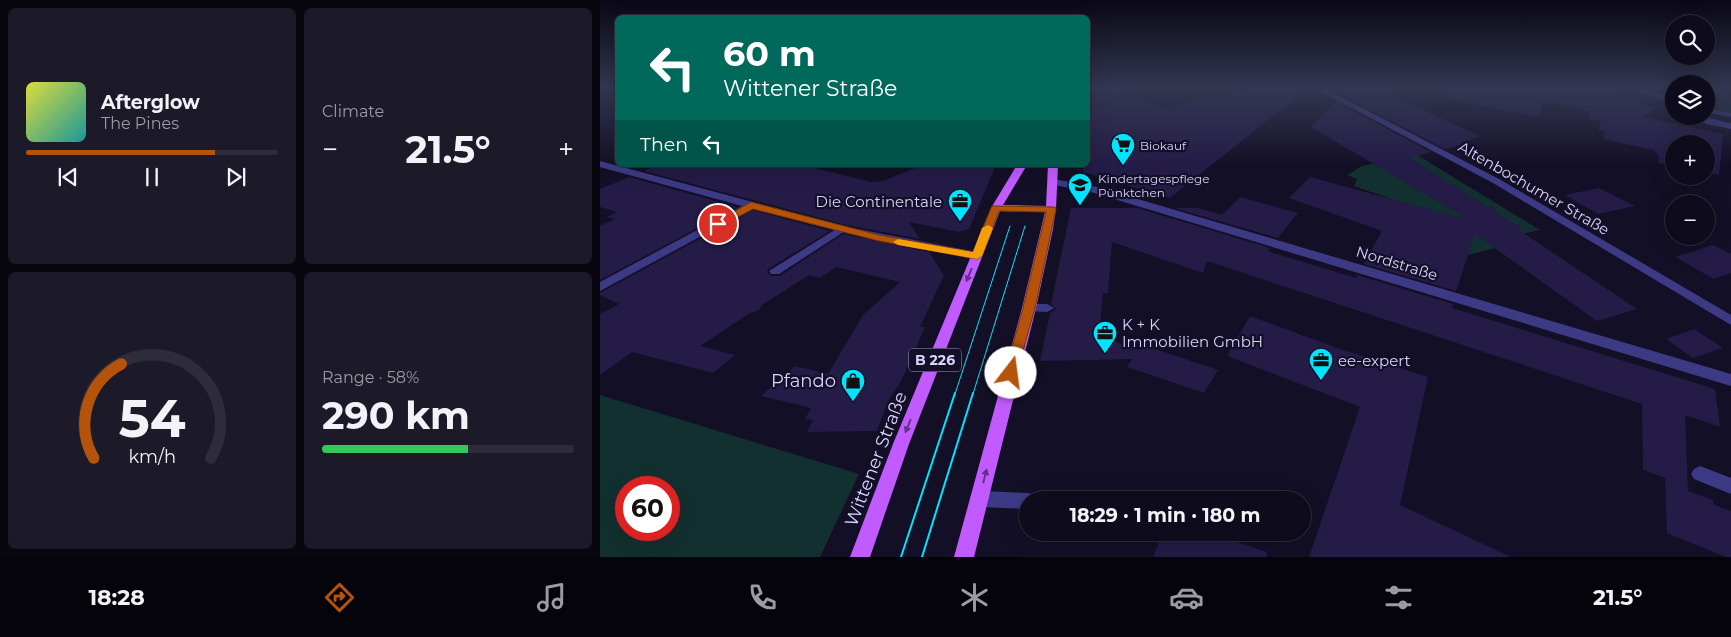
<!DOCTYPE html>
<html lang="en">
<head>
<meta charset="utf-8">
<style>
	:root { --surface:#0e0b1c; --page:#1c1929; --text:#f1f3f6; --muted:#9b9ba3; --line:#2e2b3b; --accent:#b45309 }
	body { margin:0; font-family:Montserrat,sans-serif; background:var(--page); color:var(--text); height:100vh; display:flex; flex-direction:column; font-size:19px; white-space:nowrap }
	* { box-sizing:border-box; margin:0 }
	p { font-size:16px; color:var(--muted) }
	.icon { flex:none; width:28px; height:28px; fill:none; stroke:currentColor; stroke-width:2; stroke-linecap:round; stroke-linejoin:round }
	.map { position:relative; flex:1; overflow:hidden }
	.sheet { display:flex; flex-direction:column; gap:8px; padding:8px; background:#08060f; width:600px }
	.sheet>* { flex:none }
	.guide { position:absolute; left:15px; top:15px; width:475px; height:152px; border-radius:8px; box-shadow:0 5px 20px #0002,0 0 0 1px var(--line); background:#00695c; color:#fff; overflow:hidden }
	.controls { position:absolute; left:1065px; top:15px; display:grid; gap:10px }
	.controls a { display:grid; place-items:center; width:50px; height:50px; border-radius:50%; background:var(--surface); box-shadow:0 5px 20px #0002,0 0 0 1px var(--line); font-size:25px }
	.speed { position:absolute; left:15px; top:476px; display:flex; gap:10px; font-size:25px; font-weight:700; text-align:center }
	.speed>* { display:grid; place-content:center; width:65px; height:65px; border-radius:50%; background:var(--surface); box-shadow:0 5px 20px #0002,0 0 0 1px var(--line); line-height:1 }
	.speed .limit { border:8px solid #d22; background:#fff; color:#111 }
	.pin { position:absolute; display:grid; place-items:center; width:42px; height:42px; color:#fff; margin:-21px; border:2px solid #fff; border-radius:50%; box-shadow:0 1px 5px #0007 }
	.me { position:absolute; width:55px; margin:-28px; rotate:15deg; stroke-linejoin:round; filter:drop-shadow(0 0 4px #0008) }
	.turn { display:flex; align-items:center; gap:18px; height:105px; padding:0 25px; font-size:22px }
	.turn .icon { width:65px; height:65px; stroke-width:2.5 }
	.turn b { display:block; font-size:35px; line-height:42px }
	.then { display:flex; align-items:center; height:48px; padding:0 25px; background:#0003; gap:10px; font-size:19px }
	.big { font-size:38px; font-weight:700; line-height:1.1 }
	.sheet .card { flex:1; display:flex; flex-direction:column; justify-content:center; gap:8px; min-width:0; padding:0 18px; border-radius:8px; background:var(--page) }
	.sheet .dial { align-items:center; gap:0 }
	.dial svg { height:130px; overflow:visible; fill:none; stroke:var(--line); stroke-width:7; stroke-linecap:round; text-anchor:middle }
	.dial text { fill:var(--text); stroke:none }
	.song { display:flex; align-items:center; gap:15px }
	.cover { width:60px; height:60px; border-radius:8px; background:linear-gradient(135deg,hsl(60 70% 55%),hsl(180 70% 35%)) }
	.played { height:5px; border-radius:2px; background:linear-gradient(90deg,var(--accent) 75%,var(--line) 75%) }
	.keys { display:flex; justify-content:space-around; direction:ltr }
	.heat { display:flex; justify-content:space-between; align-items:center; font-size:28px; direction:ltr }
	.charge { height:8px; border-radius:4px; background:linear-gradient(90deg,#34c759 58%,var(--line) 0) }
	.sheet .tiles { flex:1; display:grid; gap:8px; grid-template-columns:repeat(2,1fr) }
	.trip { position:absolute; left:419px; top:491px; width:292px; height:50px; border-radius:25px; background:var(--surface); box-shadow:0 5px 20px #0002,0 0 0 1px var(--line); font-weight:700; line-height:50px; text-align:center }
	.tab-bar { display:flex; height:80px; justify-content:space-around; align-items:center; background:#06040b; color:var(--muted) }
	.tab-bar .icon { width:35px; height:35px }
	.tab-bar .current { color:var(--accent) }
	.tab-bar b { font-size:22px; color:var(--text) }
	main { display:flex; flex:1; min-height:0 }
	.map>svg:first-child { display:block }
	.green { fill:#12302f; fill-rule:evenodd }
	.building { fill:#241b47 }
	.lines { fill:none; stroke-linecap:round; stroke-linejoin:round }
	.service { fill:#3d3a85; fill-rule:evenodd }
	.minor { fill:#3d3a85; fill-rule:evenodd }
	.primary { fill:#c25bff; fill-rule:evenodd }
	.tram-far1 { stroke:#00e5ff; stroke-width:1 }
	.tram { stroke:#00e5ff; stroke-width:2 }
	.oneway { fill:#623188 }
	.route { fill:#b45309; stroke:#753606 }
	.slow { fill:#f59e0b }
	.labels { text-anchor:middle; dominant-baseline:central; stroke-width:4.5; stroke-linejoin:round; paint-order:stroke }
	.far-poi-label { font-size:12px; fill:#d9d4ff; stroke:#130f26; text-anchor:start }
	.shield { fill:#130f26; stroke:#9e99be; stroke-width:1 }
	.shield-label { font-size:14px; font-weight:bold; fill:#d9d4ff }
	.street-label { font-size:15px; fill:#d9d4ff; stroke:#130f26 }
	.poi-label { font-size:15px; fill:#d9d4ff; stroke:#130f26; text-anchor:start }
	.near-poi-label { font-size:18px; fill:#d9d4ff; stroke:#130f26; text-anchor:end }
	.near-street-label { font-size:18px; fill:#d9d4ff; stroke:#130f26 }
</style>
</head>
<body>
<main>
<section class="sheet">
<div class="tiles">
<div class="card">
<div class="song"><i class="cover"></i><div><b>Afterglow</b><p>The Pines</p></div></div>
<div class="played"></div>
<div class="keys"><svg class="icon" aria-label="previous" viewBox="0 0 24 24"><path d="M18 5L8 12l10 7zM5 5v14"/></svg><svg class="icon" aria-label="pause" viewBox="0 0 24 24"><path d="M8 5v14M16 5v14"/></svg><svg class="icon" aria-label="next" viewBox="0 0 24 24"><path d="M6 5l10 7-10 7zM19 5v14"/></svg></div>
</div>
<div class="card"><p>Climate</p>
<div class="heat"><a>−</a><b class="big">21.5°</b><a>+</a></div>
</div>
<div class="card dial"><svg viewBox="0 0 100 80">
<path d="M14 69A42 42 0 1 1 86 69"/>
<path d="M14 69A42 42 0 0 1 31 11" stroke="#b45309"/>
<text x="50" y="56" font-size="32" font-weight="700">54</text>
<text x="50" y="72" font-size="11">km/h</text>
</svg></div>
<div class="card"><p>Range · 58%</p><b class="big">290 km</b><div class="charge"></div></div>
</div>
</section>
<div class="map">
<svg width="1131" height="557" viewBox="0 0 1131 557">
	<rect width="100%" height="100%" fill="#130f26"/>
	<g class="green">
		<path d="M1106,88H1131V113L1106,107Z"/>
		<path d="M817,155L940,230L907,237L914,243L868,255L842,248L800,202L754,186L757,179L747,175L762,166Z"/>
		<path d="M0,395L259,474L220,557H0ZM26,488H69V530H26Z"/>
	</g>
	<g class="building">
		<path d="M496,88H525V95L563,108L623,94L625,96L667,88H708L570,198L483,172L484,165H488V134Z"/>
		<path d="M750,88H792L790,95L880,136L860,143L863,144L845,149L742,95Z"/>
		<path d="M850,88H1003L1045,99L1039,103L1057,107L1043,117L1123,134L1119,175L1106,172V144H1074V166L1059,163L1058,154L1055,153V150L1003,139L1004,131L998,130L1001,121L988,119L991,111L944,101L938,117L848,99Z"/>
		<path d="M736,102L831,152L810,158L886,206L894,207V211L923,229L919,230L1037,309L997,321L875,234L856,291L764,264L782,231L689,198L710,177L861,218L862,216L711,127Z"/>
		<path d="M58,165H203L271,182L283,181L322,165H396L369,229L359,232L309,222L320,239L242,224L44,171Z"/>
		<path d="M29,177L137,207L0,280V226L15,219L7,217L17,212L0,207V189Z"/>
		<path d="M999,188L1035,206L998,214L965,195Z"/>
		<path d="M640,197L698,213L678,238L574,208H598L622,215Z"/>
		<path d="M471,208H537L670,248L667,251L756,278L757,275L853,304L852,308L1115,389L1120,427L1085,415L1088,491L1113,500L1114,505L1131,511V557H1126L1067,533L1065,478L1043,470L1042,404L607,261L603,273L512,242L508,293H503L499,336L539,350L543,345L618,370L604,393L527,367L532,359L440,361L450,313L456,309L451,304Z"/>
		<path d="M153,210L230,231L168,269L167,272L171,276H180L243,234L329,252L344,275L320,327H325L301,381L287,403L277,431L207,432L213,420L205,419L211,408L161,396L195,366L228,374L263,315L300,282L236,267L220,278L209,275L162,305L159,310L150,313L100,346L135,355L113,373L32,352L0,375V314L19,304L0,295V293Z"/>
		<path d="M1113,245L1131,254V273L1114,279L1075,257Z"/>
		<path d="M650,316L737,348L828,377L800,505L911,557H709L760,407L627,356Z"/>
		<path d="M1094,329L1123,348L1093,358L1066,339Z"/>
		<path d="M563,532H606L667,552V557H553Z"/>
	</g>
	<g class="lines">
		<g class="service">
			<path d="M241,226L247,229L245,231L179,274H171L169,271Z"/>
			<path d="M429,304H447L454,308L447,312L424,311L422,308Z"/>
			<path d="M1100,466L1131,478V494L1094,479L1091,474L1094,469Z"/>
			<path d="M379,491L428,493L435,495L437,500H428V509L379,507L372,505L370,499L372,493Z"/>
		</g>
		<g class="minor">
			<path d="M714,88H724L899,179L1131,315V325L893,183Z"/>
			<path d="M1028,88H1039L1074,99V104Z"/>
			<path d="M1106,108L1131,113V117L1106,112Z"/>
			<path d="M1094,116C1107,116 1118,121 1131,123V129L1106,124Z"/>
			<path d="M0,161L242,226L377,252L383,256L377,260L241,232L153,208L0,291V282L142,206L0,167Z"/>
			<path d="M453,179L497,187L1131,374V386L491,192L449,184L448,182Z"/>
		</g>
		<path class="primary" d="M417,165H427L403,205L446,206L448,165H458L456,209L453,229L436,308L374,557H354L422,308L445,212L400,211L309,444L270,557H250L293,444L391,208Z"/>
		<g class="tram-far1">
			<path d="M355,394L410,226"/>
			<path d="M373,394L425,226"/>
		</g>
		<g class="tram">
			<path d="M301,557L355,393"/>
			<path d="M322,557L373,393"/>
		</g>
	</g>
	<defs><path id="oneway-solid" d="M-6-.8H1V-3.2L6.5 0L1 3.2V.8H-6Z" transform="scale(1.25)"/></defs>
	<g class="oneway">
		<use href="#oneway-solid" transform="translate(369 275) rotate(112)"/>
		<use href="#oneway-solid" transform="translate(308 426) rotate(112)"/>
		<use href="#oneway-solid" transform="translate(385 476) rotate(-76)"/>
	</g>
	<linearGradient id="sky" x2="0" y2="1"><stop stop-color="#0a0815"/><stop offset="0.53" stop-color="#333752"/><stop offset="1" stop-color="#333752" stop-opacity="0"/></linearGradient>
	<rect width="1131" height="166" fill="url(#sky)"/>
	<path class="route" d="M151,202L279,235L373,252L392,206L455,207L456,209L435,308L416,376H407L405,373L423,308L446,212L399,211L382,256L377,259L279,241L153,209L121,226L118,227L113,224Z"/>
	<path class="slow" d="M388,225L393,228L382,256L377,259L298,245L293,242L298,239L373,252L382,228Z"/>
	<defs>
		<symbol id="supermarket-pin" viewBox="-11 -11 22 30"><path d="M0 17L-7.5 6A9.5 9.5 0 1 1 7.5 6Z" fill="#00e5ff" stroke="#130f26"/><path d="M-6-5.5h2.5l.6 2H6L4.5 2H-2.5L-4.4-4H-6ZM-1.5 3.2a1.3 1.3 0 1 0 .1 0ZM3 3.2a1.3 1.3 0 1 0 .1 0Z" fill="#111"/></symbol>
		<symbol id="school-pin" viewBox="-11 -11 22 30"><path d="M0 17L-7.5 6A9.5 9.5 0 1 1 7.5 6Z" fill="#00e5ff" stroke="#130f26"/><path d="M0-5L7-2L0 1L-7-2ZM-4 1L0 2.5L4 1V4Q0 6-4 4Z" fill="#111"/></symbol>
		<symbol id="office-pin" viewBox="-11 -11 22 30"><path d="M0 17L-7.5 6A9.5 9.5 0 1 1 7.5 6Z" fill="#00e5ff" stroke="#130f26"/><path d="M-6-3h4V-5.5h4V-3h4V5H-6ZM-1-4.5V-3h2v-1.5ZM-6 0V1H6V0Z" fill="#111"/></symbol>
		<symbol id="shop-pin" viewBox="-11 -11 22 30"><path d="M0 17L-7.5 6A9.5 9.5 0 1 1 7.5 6Z" fill="#00e5ff" stroke="#130f26"/><path d="M-5-2.5h2.3a2.7 3.5 0 0 1 5.4 0H5L5.5 6h-11ZM-1.5-2.5h3a1.5 2.3 0 0 0-3 0Z" fill="#111"/></symbol>
	</defs>
	<g fill-rule="evenodd">
		<use href="#supermarket-pin" x="509" y="131" width="28" height="38"/>
		<use href="#school-pin" x="466" y="171" width="28" height="38"/>
		<use href="#office-pin" x="346" y="187" width="28" height="38"/>
		<use href="#office-pin" x="491" y="319" width="28" height="38"/>
		<use href="#office-pin" x="707" y="346" width="28" height="38"/>
		<use href="#shop-pin" x="239" y="367" width="28" height="38"/>
	</g>
	<g class="labels">
		<g class="far-poi-label">
			<text x="540" y="145">Biokauf</text>
			<text x="498" y="178">Kindertagespflege<tspan x="498" dy="14">Pünktchen</tspan></text>
		</g>
		<rect class="shield" x="309" y="348.5" width="52" height="23" rx="4"/>
		<g class="shield-label">
			<text x="335" y="360">B 226</text>
		</g>
		<g class="street-label">
			<text transform="translate(934 188) rotate(30)">Altenbochumer Straße</text>
			<text transform="translate(797 263) rotate(17)">Nordstraße</text>
		</g>
		<g class="poi-label">
			<text x="342" y="201" text-anchor="end">Die Continentale</text>
			<text x="522" y="324">K + K<tspan x="522" dy="17">Immobilien GmbH</tspan></text>
			<text x="738" y="360">ee-expert</text>
		</g>
		<g class="near-poi-label">
			<text x="236" y="381">Pfando</text>
		</g>
		<g class="near-street-label">
			<text transform="translate(276 459) rotate(-69)">Wittener Straße</text>
		</g>
	</g>
</svg>
<div class="controls">
<a><svg class="icon" aria-label="search" viewBox="0 0 24 24"><circle cx="10" cy="10" r="6"/><path d="M15 15l6 6"/></svg></a>
<a><svg class="icon" aria-label="layers" viewBox="0 0 24 24"><path d="M12 4l9 5-9 5-9-5zM3 14l9 5 9-5"/></svg></a>
<a>+</a>
<a>−</a>
</div>
<div class="speed"><div class="limit">60</div></div>
<div class="pin" style="left:118px;top:224px;background:#d93025"><svg class="icon" aria-label="arrive" viewBox="0 0 24 24"><path d="M6 21V4h12l-3 4 3 4H6"/></svg></div>
<svg class="me" style="left:411px;top:373px" viewBox="-20 -20 40 40"><circle r="19" fill="#fff"/><path d="M0-13L10 11 0 6-10 11z" fill="#b45309"/></svg>
<div class="trip">18:29 · 1 min · 180 m</div>
<div class="guide">
<div class="turn"><svg class="icon" aria-label="left" viewBox="0 0 24 24"><path d="M17 20v-9H6M10 6l-5 5 5 5"/></svg><div><b>60 m</b>Wittener Straße</div></div>
<div class="then">Then<svg class="icon" aria-label="left" viewBox="0 0 24 24"><path d="M17 20v-9H6M10 6l-5 5 5 5"/></svg></div>
</div>
</div>
</main>
<nav class="tab-bar">
<b>18:28</b>
<svg class="icon current" aria-label="directions" viewBox="0 0 24 24"><path d="M12 3l9 9-9 9-9-9zM9 14v-3h6M13 9l2 2-2 2"/></svg>
<svg class="icon" aria-label="music" viewBox="0 0 24 24"><path d="M9 18V5l10-2v13"/><circle cx="6" cy="18" r="3"/><circle cx="16" cy="16" r="3"/></svg>
<svg class="icon" aria-label="phone" viewBox="0 0 24 24"><path d="M5 4h4l2 5-3 2q2 4 5 5l2-3 5 2v4C11 20 4 13 5 4z"/></svg>
<svg class="icon" aria-label="climate" viewBox="0 0 24 24"><path d="M12 3v18M4 7l16 10M4 17L20 7"/></svg>
<svg class="icon" aria-label="car" viewBox="0 0 24 24"><path d="M5 17H2v-5l4-1 3-4h7l3 4 3 1v5h-3M9 17h6M6 11h13"/><circle cx="7" cy="17" r="2"/><circle cx="17" cy="17" r="2"/></svg>
<svg class="icon" aria-label="filters" viewBox="0 0 24 24"><path d="M4 7h16M4 17h16"/><circle cx="9" cy="7" r="2"/><circle cx="15" cy="17" r="2"/></svg>
<b>21.5°</b>
</nav>
</body>
</html>
